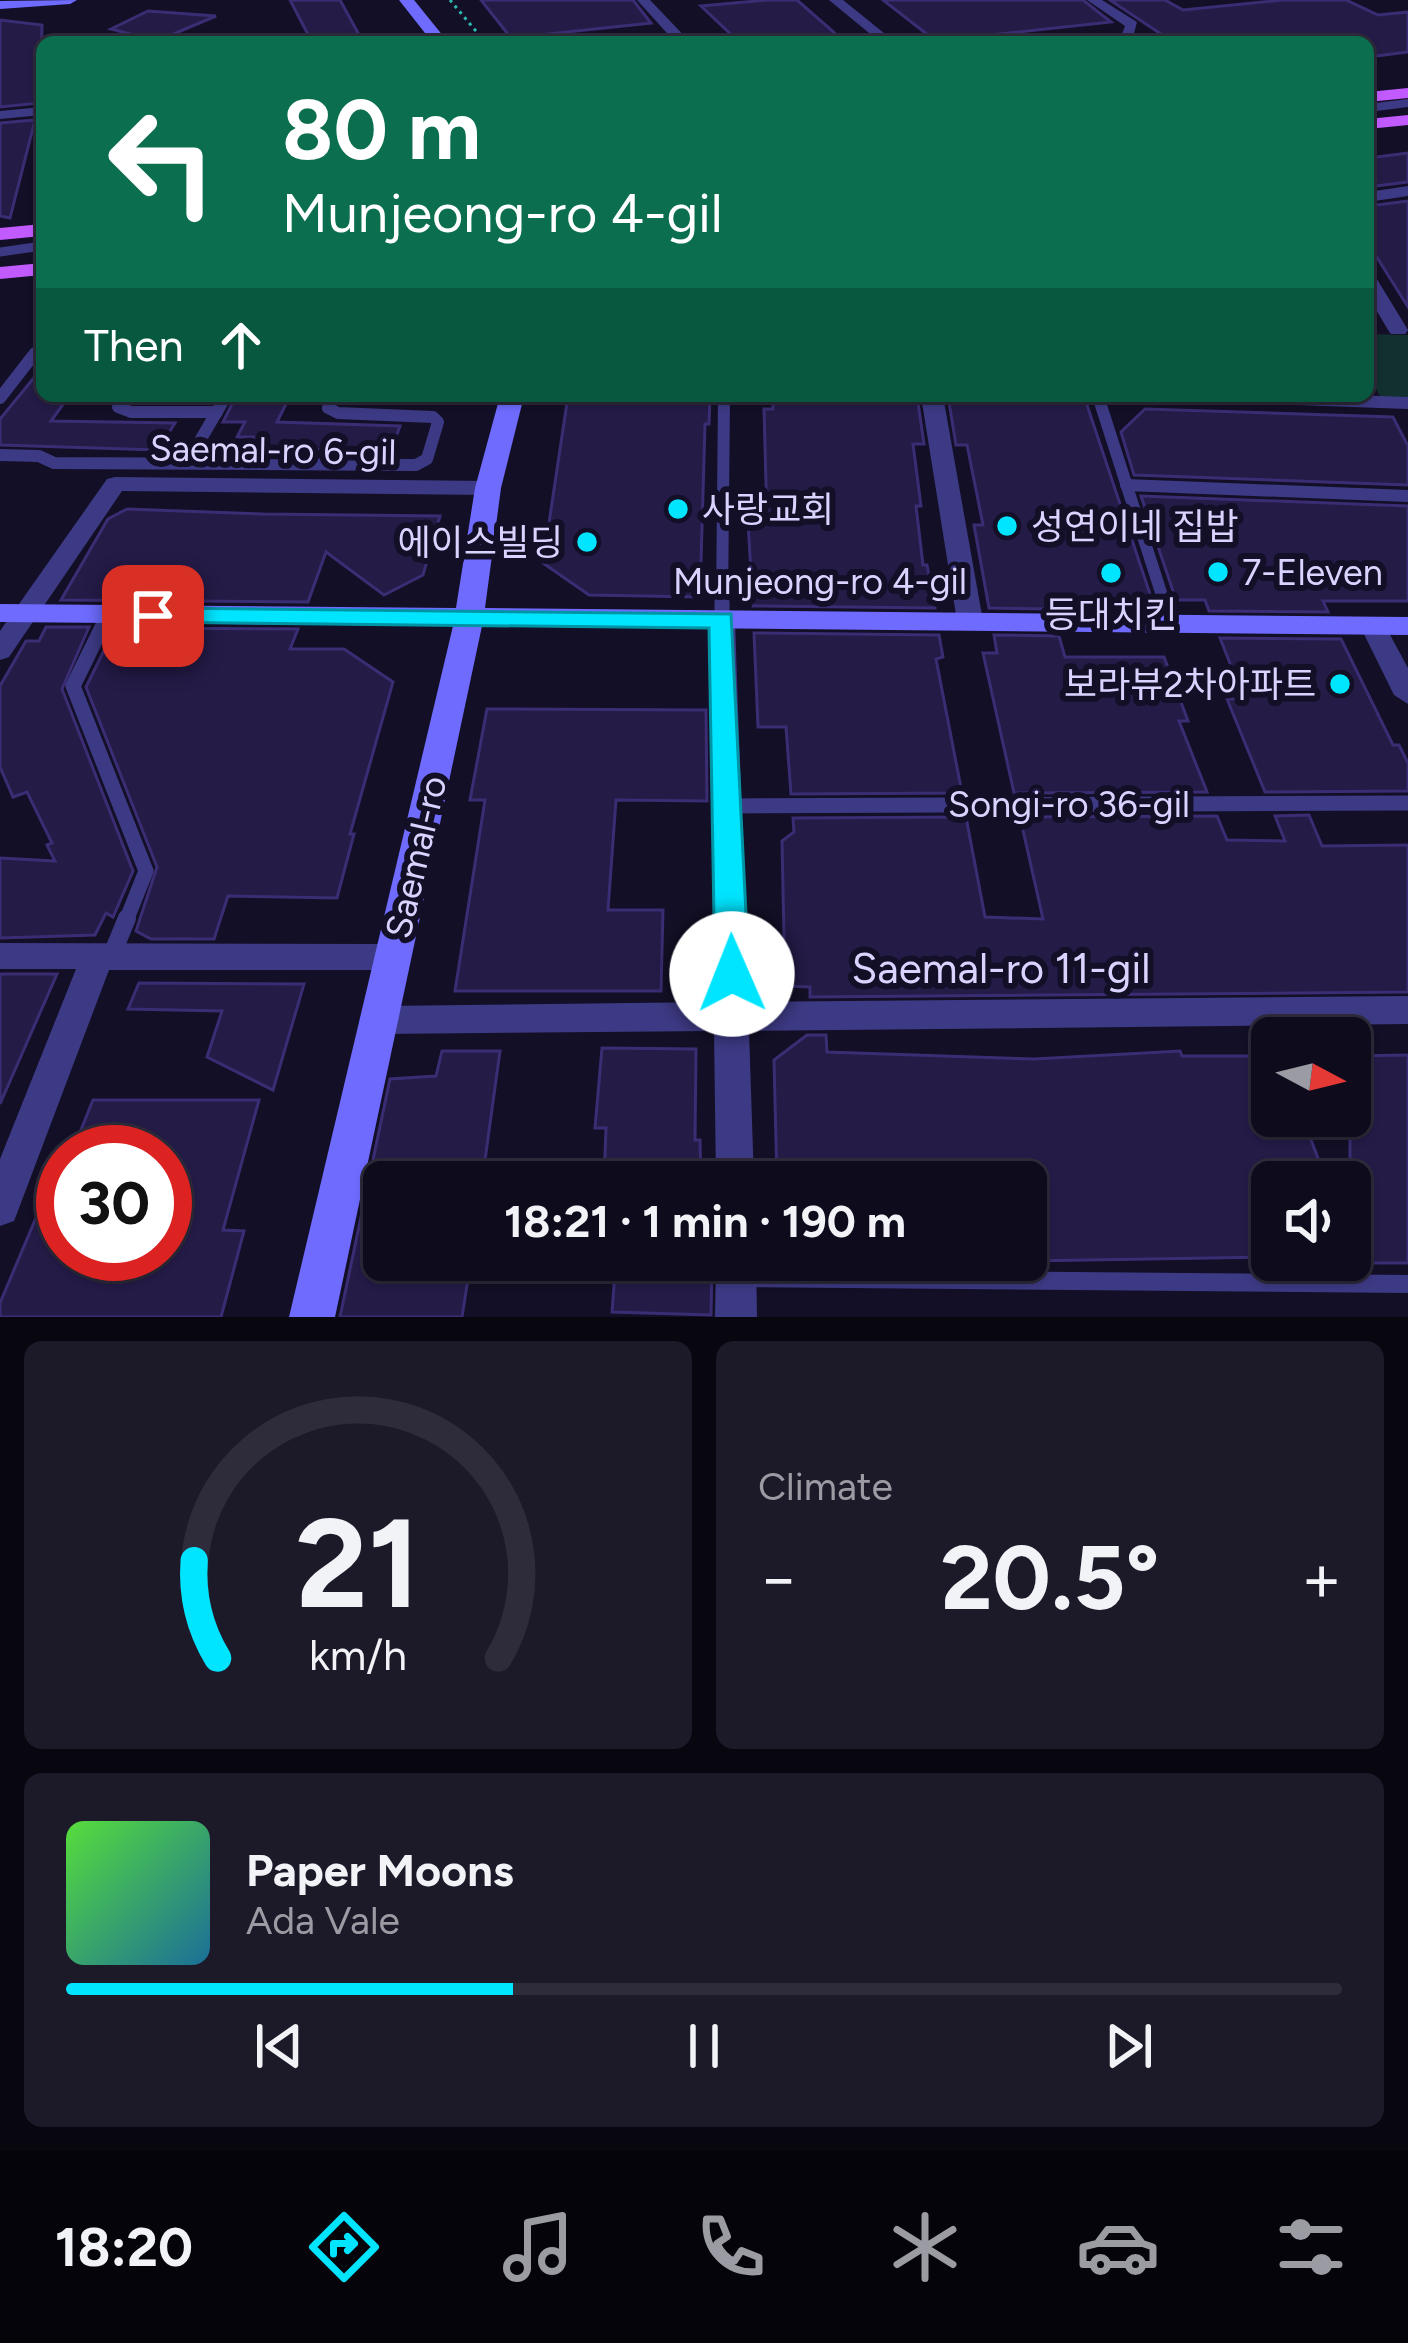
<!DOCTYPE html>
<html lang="en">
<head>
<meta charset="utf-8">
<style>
	:root { --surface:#0e0b1c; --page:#1c1929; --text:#f1f3f6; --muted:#9b9ba3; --line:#2e2b3b; --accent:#00e5ff }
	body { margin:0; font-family:Figtree,"Noto Sans KR",sans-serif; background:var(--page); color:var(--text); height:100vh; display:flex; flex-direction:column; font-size:45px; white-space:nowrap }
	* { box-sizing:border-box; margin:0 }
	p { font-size:39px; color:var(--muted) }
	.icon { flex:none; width:66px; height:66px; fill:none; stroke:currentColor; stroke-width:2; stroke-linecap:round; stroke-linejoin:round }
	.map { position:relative; height:1317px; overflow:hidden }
	.details { display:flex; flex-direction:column; gap:24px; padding:24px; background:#08060f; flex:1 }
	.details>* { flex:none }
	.guide { position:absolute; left:36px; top:36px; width:1338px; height:366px; border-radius:18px; box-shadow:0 3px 9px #0004,0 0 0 3px var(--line); background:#0b6e4f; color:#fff; overflow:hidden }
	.needle { width:78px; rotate:97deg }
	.controls { position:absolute; left:1251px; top:1017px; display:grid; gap:24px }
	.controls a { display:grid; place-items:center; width:120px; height:120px; border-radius:18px; background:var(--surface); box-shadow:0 3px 9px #0004,0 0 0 3px var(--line); font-size:60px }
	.speed { position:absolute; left:36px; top:1125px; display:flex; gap:24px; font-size:60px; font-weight:700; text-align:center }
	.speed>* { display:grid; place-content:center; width:156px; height:156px; border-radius:50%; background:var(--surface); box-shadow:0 3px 9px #0004,0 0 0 3px var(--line); line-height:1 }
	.speed .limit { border:18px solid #d22; background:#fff; color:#111 }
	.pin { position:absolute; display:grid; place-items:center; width:102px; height:102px; color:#fff; margin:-51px; border-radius:24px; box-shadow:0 6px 18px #0006 }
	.me { position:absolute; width:132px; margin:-66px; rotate:359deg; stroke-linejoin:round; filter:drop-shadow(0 0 9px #0008) }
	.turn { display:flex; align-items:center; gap:42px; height:252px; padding:0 48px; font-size:54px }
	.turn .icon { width:156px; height:156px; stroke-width:2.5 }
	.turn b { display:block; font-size:84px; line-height:102px }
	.then { display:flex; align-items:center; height:114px; padding:0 48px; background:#0003; gap:24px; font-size:45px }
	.big { font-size:90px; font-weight:700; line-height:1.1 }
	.details .tile { flex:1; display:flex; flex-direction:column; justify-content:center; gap:18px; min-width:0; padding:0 42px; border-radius:18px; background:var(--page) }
	.details .dial { align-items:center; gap:0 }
	.dial svg { height:312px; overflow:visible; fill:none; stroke:var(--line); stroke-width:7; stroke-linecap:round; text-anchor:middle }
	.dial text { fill:var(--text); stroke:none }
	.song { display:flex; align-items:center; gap:36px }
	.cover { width:144px; height:144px; border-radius:18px; background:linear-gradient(135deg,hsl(110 70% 55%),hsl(200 70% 35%)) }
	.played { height:12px; border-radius:6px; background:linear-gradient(90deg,var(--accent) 35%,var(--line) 35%) }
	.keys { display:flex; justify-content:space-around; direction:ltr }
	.heat { display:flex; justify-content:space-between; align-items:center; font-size:66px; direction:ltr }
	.details .tiles { flex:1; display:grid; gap:24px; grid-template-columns:1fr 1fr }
	.tile:last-child { grid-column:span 2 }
	.trip { position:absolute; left:363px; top:1161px; width:684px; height:120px; border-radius:18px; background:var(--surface); box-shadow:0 3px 9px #0004,0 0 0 3px var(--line); font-weight:700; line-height:120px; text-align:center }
	.dock { display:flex; height:192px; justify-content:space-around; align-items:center; background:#06040b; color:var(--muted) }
	.dock .icon { width:84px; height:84px }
	.dock .selected { color:var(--accent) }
	.dock b { font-size:54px; color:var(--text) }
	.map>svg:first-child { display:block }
	.green { fill:#12302f }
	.building { fill:#241b47; stroke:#3b2d73; stroke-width:3 }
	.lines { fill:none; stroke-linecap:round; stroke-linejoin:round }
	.path { stroke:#2fb8b0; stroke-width:3; stroke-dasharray:3 4.5; stroke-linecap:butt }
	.lane-far4 { stroke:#3d3a85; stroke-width:8 }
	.lane-far3 { stroke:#3d3a85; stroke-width:9 }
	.lane-far2 { stroke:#3d3a85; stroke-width:12 }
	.lane-far1 { stroke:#3d3a85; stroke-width:15 }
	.lane { stroke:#3d3a85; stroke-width:18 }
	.street { fill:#3d3a85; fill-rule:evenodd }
	.secondary { fill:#6f6bff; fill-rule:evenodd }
	.primary { fill:#c25bff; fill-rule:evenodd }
	.route { fill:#00e5ff; stroke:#0095a6; stroke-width:3 }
	.poi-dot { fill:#00e5ff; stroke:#130f26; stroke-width:4.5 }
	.labels { text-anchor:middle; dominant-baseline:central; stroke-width:12; stroke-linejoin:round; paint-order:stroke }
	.street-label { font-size:36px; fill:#d9d4ff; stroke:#130f26 }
	.poi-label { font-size:36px; fill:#d9d4ff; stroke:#130f26; text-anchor:start }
	.near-street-label { font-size:42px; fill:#d9d4ff; stroke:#130f26 }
</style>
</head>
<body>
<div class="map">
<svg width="1408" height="1317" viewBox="0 0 1408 1317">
	<rect width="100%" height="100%" fill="#130f26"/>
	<path class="green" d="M1368,334L1408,335V399L1381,398L1368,374Z"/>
	<g class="building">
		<path d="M290,0H340L363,42H312Z"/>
		<path d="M481,0H633L651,23L511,38Z"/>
		<path d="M768,0H797L845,42H739L701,6Z"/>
		<path d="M883,0H1083L1111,22L999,34L1011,42H937Z"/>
		<path d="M1110,0H1165L1183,10L1283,0H1346L1378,15L1408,12V52L1368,57V42H1173Z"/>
		<path d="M148,11L216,16L157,41L111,29Z"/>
		<path d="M0,20L42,25L40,103L0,107Z"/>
		<path d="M35,120L10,218L0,216V123Z"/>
		<path d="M1408,153V182L1368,187V158Z"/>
		<path d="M1408,201V307L1368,243V206Z"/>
		<path d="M42,368V396H69L51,421L175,423L158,450L0,445V419Z"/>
		<path d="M236,396H290L277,422L400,426L391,451L254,448V437H237L245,422H223Z"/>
		<path d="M568,396H710L709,424H705L700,597L589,595L543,563Z"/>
		<path d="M773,396H917L924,444H913L921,506H916L923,565H927L935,608L753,606L748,522H767L764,409H773Z"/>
		<path d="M948,396H1084L1152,600H1059L1049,602L1051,609L989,608L974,525H983L967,445H956Z"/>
		<path d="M1145,409L1393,417L1408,446V485L1134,475L1121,432Z"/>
		<path d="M1141,496L1408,506V601H1323L1328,612L1209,611L1205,600H1176Z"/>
		<path d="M127,509L263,514L440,516L423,575L384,595L326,552L308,602L61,600L108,519Z"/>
		<path d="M46,627H89L62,689L133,871L113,917L106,913L95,935L0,938V858L55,861L47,845L52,843L27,792L13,797L0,767V686L26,641H39Z"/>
		<path d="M115,628L298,629L290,649H344L393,682L350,834H354L337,898L228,896L214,939H151L136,931L157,867L86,687Z"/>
		<path d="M754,633L939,635L943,657L936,659L962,793L791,794L786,727H758Z"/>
		<path d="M994,635L1059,636L1065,657H1164L1188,721H1179L1207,792L1014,793L983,653H997Z"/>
		<path d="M1220,638L1341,639L1393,745H1399L1408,763V791L1265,792L1227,699H1244Z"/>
		<path d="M487,709L706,710L707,801L616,800L608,910H663L661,991H455L485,800H470Z"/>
		<path d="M1309,815L1322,846L1408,845V992L810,997V987L785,986L782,841L794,832L793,818L966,817L985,917L1043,919L1020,817L1217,816L1227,840L1285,841L1275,816Z"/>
		<path d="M0,974H57L0,1104Z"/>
		<path d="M139,983L304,984L273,1090L207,1057L222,1011L128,1009Z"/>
		<path d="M807,1035H826L827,1052L1034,1059L1180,1051L1182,1056H1272V1116H1302L1327,1182H1272V1257L1026,1261V1182H777L774,1060Z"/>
		<path d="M602,1048L696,1049L695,1140H700L701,1182H604L606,1128H595Z"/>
		<path d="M442,1051H500L482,1182H384V1260H471L462,1317H340L390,1079L436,1076Z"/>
		<path d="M1408,1055V1263H1350V1056Z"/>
		<path d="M93,1100H259L223,1230L244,1231L221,1317H0V1303L60,1161L63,1254H165V1152H72Z"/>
		<path d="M616,1260H712L711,1315L612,1312Z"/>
	</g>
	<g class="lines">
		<path class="path" d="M450,0L485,42"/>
		<g class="lane-far4">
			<path d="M1368,108L1408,103"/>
			<path d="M0,115L42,111"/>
		</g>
		<g class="lane-far3">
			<path d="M0,252L42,246"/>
			<path d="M33,356L42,344"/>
		</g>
		<g class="lane-far2">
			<path d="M125,396L118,407L131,412H217"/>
			<path d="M1098,396L1165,605"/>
			<path d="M1212,396L1408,403"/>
			<path d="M0,398L35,353"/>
			<path d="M0,455L39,456L54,463L416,465L427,459L438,422L433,417L338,413L328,408L334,396"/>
			<path d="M187,463L226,396"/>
			<path d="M1126,485L1408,496"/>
			<path d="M722,605L724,396"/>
		</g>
		<g class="lane-far1">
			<path d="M1164,602L1170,622"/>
			<path d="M108,615L73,686L146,871L126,921"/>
			<path d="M722,620V602"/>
			<path d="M730,806L1408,803"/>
		</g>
		<g class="lane">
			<path d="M111,957L127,918"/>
			<path d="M741,1278L1408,1284"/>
		</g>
		<g class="street">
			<path d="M637,0H650L690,42H675Z"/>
			<path d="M829,0H843L895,42H880Z"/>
			<path d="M1087,0H1102L1137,22L1132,41L1077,42L1122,34L1125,26Z"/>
			<path d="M1408,186V196L1368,202V192Z"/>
			<path d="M1368,274L1375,276L1408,330L1405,334H1391L1388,330L1368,296Z"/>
			<path d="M921,396H943L983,621L970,629L957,621Z"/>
			<path d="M115,477L488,481L500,488L488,495L122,491L9,657L0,660V631L107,479Z"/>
			<path d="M722,612L735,620L748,1002L1408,996V1024L749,1031L754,1182H716L714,1031L379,1034L367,1030L362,1020L367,1010L379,1006L714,1002L709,620Z"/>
			<path d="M1373,618L1382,620L1408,668V704L1394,695L1360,626Z"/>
			<path d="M0,943L394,944L406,948L411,957L406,966L394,970H109L19,1208L14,1221L0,1226V1159L76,969H0Z"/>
			<path d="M716,1260H756L757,1317H715Z"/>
		</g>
		<g class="secondary">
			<path d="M77,0L70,4L0,9V1Z"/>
			<path d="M399,0H414L448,42H432Z"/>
			<path d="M500,396H524L501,488L485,608L1408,617V635L482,626L335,1317H289L453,626L0,622V604L456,608L475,488Z"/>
		</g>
		<g class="primary">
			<path d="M1408,88V98L1368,102V92Z"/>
			<path d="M1408,115V125L1368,129V119Z"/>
			<path d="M42,224V236L0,240V228Z"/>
			<path d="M42,263V275L0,279V267Z"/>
		</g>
	</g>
	<path class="route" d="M153,608L731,614L749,974L744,983L732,987L720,983L715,974L709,628L144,622L140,616Z"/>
	<g class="poi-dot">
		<circle cx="678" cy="509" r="12"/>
		<circle cx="1007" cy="526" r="12"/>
		<circle cx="587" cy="542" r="12"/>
		<circle cx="1218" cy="572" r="12"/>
		<circle cx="1111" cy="573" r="12"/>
		<circle cx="1340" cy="684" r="12"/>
	</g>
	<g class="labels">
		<g class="street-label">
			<text transform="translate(273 450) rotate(1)">Saemal-ro 6-gil</text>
			<text x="820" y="581">Munjeong-ro 4-gil</text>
			<text x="1069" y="804">Songi-ro 36-gil</text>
			<text transform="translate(416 857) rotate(-77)">Saemal-ro</text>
		</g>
		<g class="poi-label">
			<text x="702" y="509">사랑교회</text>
			<text x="1031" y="526">성연이네 집밥</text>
			<text x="563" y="542" text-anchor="end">에이스빌딩</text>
			<text x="1242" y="572">7-Eleven</text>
			<text x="1111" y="614" text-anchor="middle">등대치킨</text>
			<text x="1316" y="684" text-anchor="end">보라뷰2차아파트</text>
		</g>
		<g class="near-street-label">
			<text x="1001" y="968">Saemal-ro 11-gil</text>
		</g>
	</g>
</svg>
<div class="controls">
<a><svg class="needle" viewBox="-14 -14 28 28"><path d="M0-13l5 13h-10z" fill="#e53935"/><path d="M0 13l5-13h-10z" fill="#9b9ba3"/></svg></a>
<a><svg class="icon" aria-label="sound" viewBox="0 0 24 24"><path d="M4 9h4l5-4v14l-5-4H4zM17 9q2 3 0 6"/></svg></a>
</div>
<div class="speed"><div class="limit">30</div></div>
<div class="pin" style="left:153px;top:616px;background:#d93025"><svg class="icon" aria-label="arrive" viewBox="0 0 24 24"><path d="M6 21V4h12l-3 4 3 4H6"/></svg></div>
<svg class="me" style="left:732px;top:974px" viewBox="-20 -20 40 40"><circle r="19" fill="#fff"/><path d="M0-13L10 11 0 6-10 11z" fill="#00e5ff"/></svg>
<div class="trip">18:21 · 1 min · 190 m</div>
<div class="guide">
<div class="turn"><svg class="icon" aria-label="left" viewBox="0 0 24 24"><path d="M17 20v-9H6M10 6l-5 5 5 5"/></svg><div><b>80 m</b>Munjeong-ro 4-gil</div></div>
<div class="then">Then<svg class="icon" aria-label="ahead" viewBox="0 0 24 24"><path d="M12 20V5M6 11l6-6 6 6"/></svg></div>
</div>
</div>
<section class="details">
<div class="tiles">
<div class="tile dial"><svg viewBox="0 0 100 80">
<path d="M14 69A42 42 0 1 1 86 69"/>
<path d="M14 69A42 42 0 0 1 8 44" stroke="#00e5ff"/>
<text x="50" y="56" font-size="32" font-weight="700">21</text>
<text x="50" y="72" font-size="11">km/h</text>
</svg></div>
<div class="tile"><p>Climate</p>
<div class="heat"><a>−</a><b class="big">20.5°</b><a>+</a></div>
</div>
<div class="tile">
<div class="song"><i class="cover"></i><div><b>Paper Moons</b><p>Ada Vale</p></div></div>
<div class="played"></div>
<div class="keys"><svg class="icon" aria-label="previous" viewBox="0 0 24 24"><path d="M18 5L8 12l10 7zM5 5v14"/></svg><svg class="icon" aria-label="pause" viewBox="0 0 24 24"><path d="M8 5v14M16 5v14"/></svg><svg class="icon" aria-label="next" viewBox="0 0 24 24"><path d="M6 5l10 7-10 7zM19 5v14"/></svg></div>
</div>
</div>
</section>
<nav class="dock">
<b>18:20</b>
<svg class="icon selected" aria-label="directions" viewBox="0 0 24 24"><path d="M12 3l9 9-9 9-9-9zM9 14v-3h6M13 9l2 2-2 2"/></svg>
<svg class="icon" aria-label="music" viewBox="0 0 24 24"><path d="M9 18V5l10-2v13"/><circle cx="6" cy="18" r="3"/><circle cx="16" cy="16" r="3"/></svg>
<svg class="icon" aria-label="phone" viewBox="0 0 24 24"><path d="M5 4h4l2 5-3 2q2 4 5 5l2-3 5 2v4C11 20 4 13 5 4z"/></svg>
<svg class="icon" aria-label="climate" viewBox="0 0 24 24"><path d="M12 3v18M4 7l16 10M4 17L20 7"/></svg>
<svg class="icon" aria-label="car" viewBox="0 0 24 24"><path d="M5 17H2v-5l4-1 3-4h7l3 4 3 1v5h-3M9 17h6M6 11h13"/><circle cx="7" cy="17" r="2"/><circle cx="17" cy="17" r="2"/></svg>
<svg class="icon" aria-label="filters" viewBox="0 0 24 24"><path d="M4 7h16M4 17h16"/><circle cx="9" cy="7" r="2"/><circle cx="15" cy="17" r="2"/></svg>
</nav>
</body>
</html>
